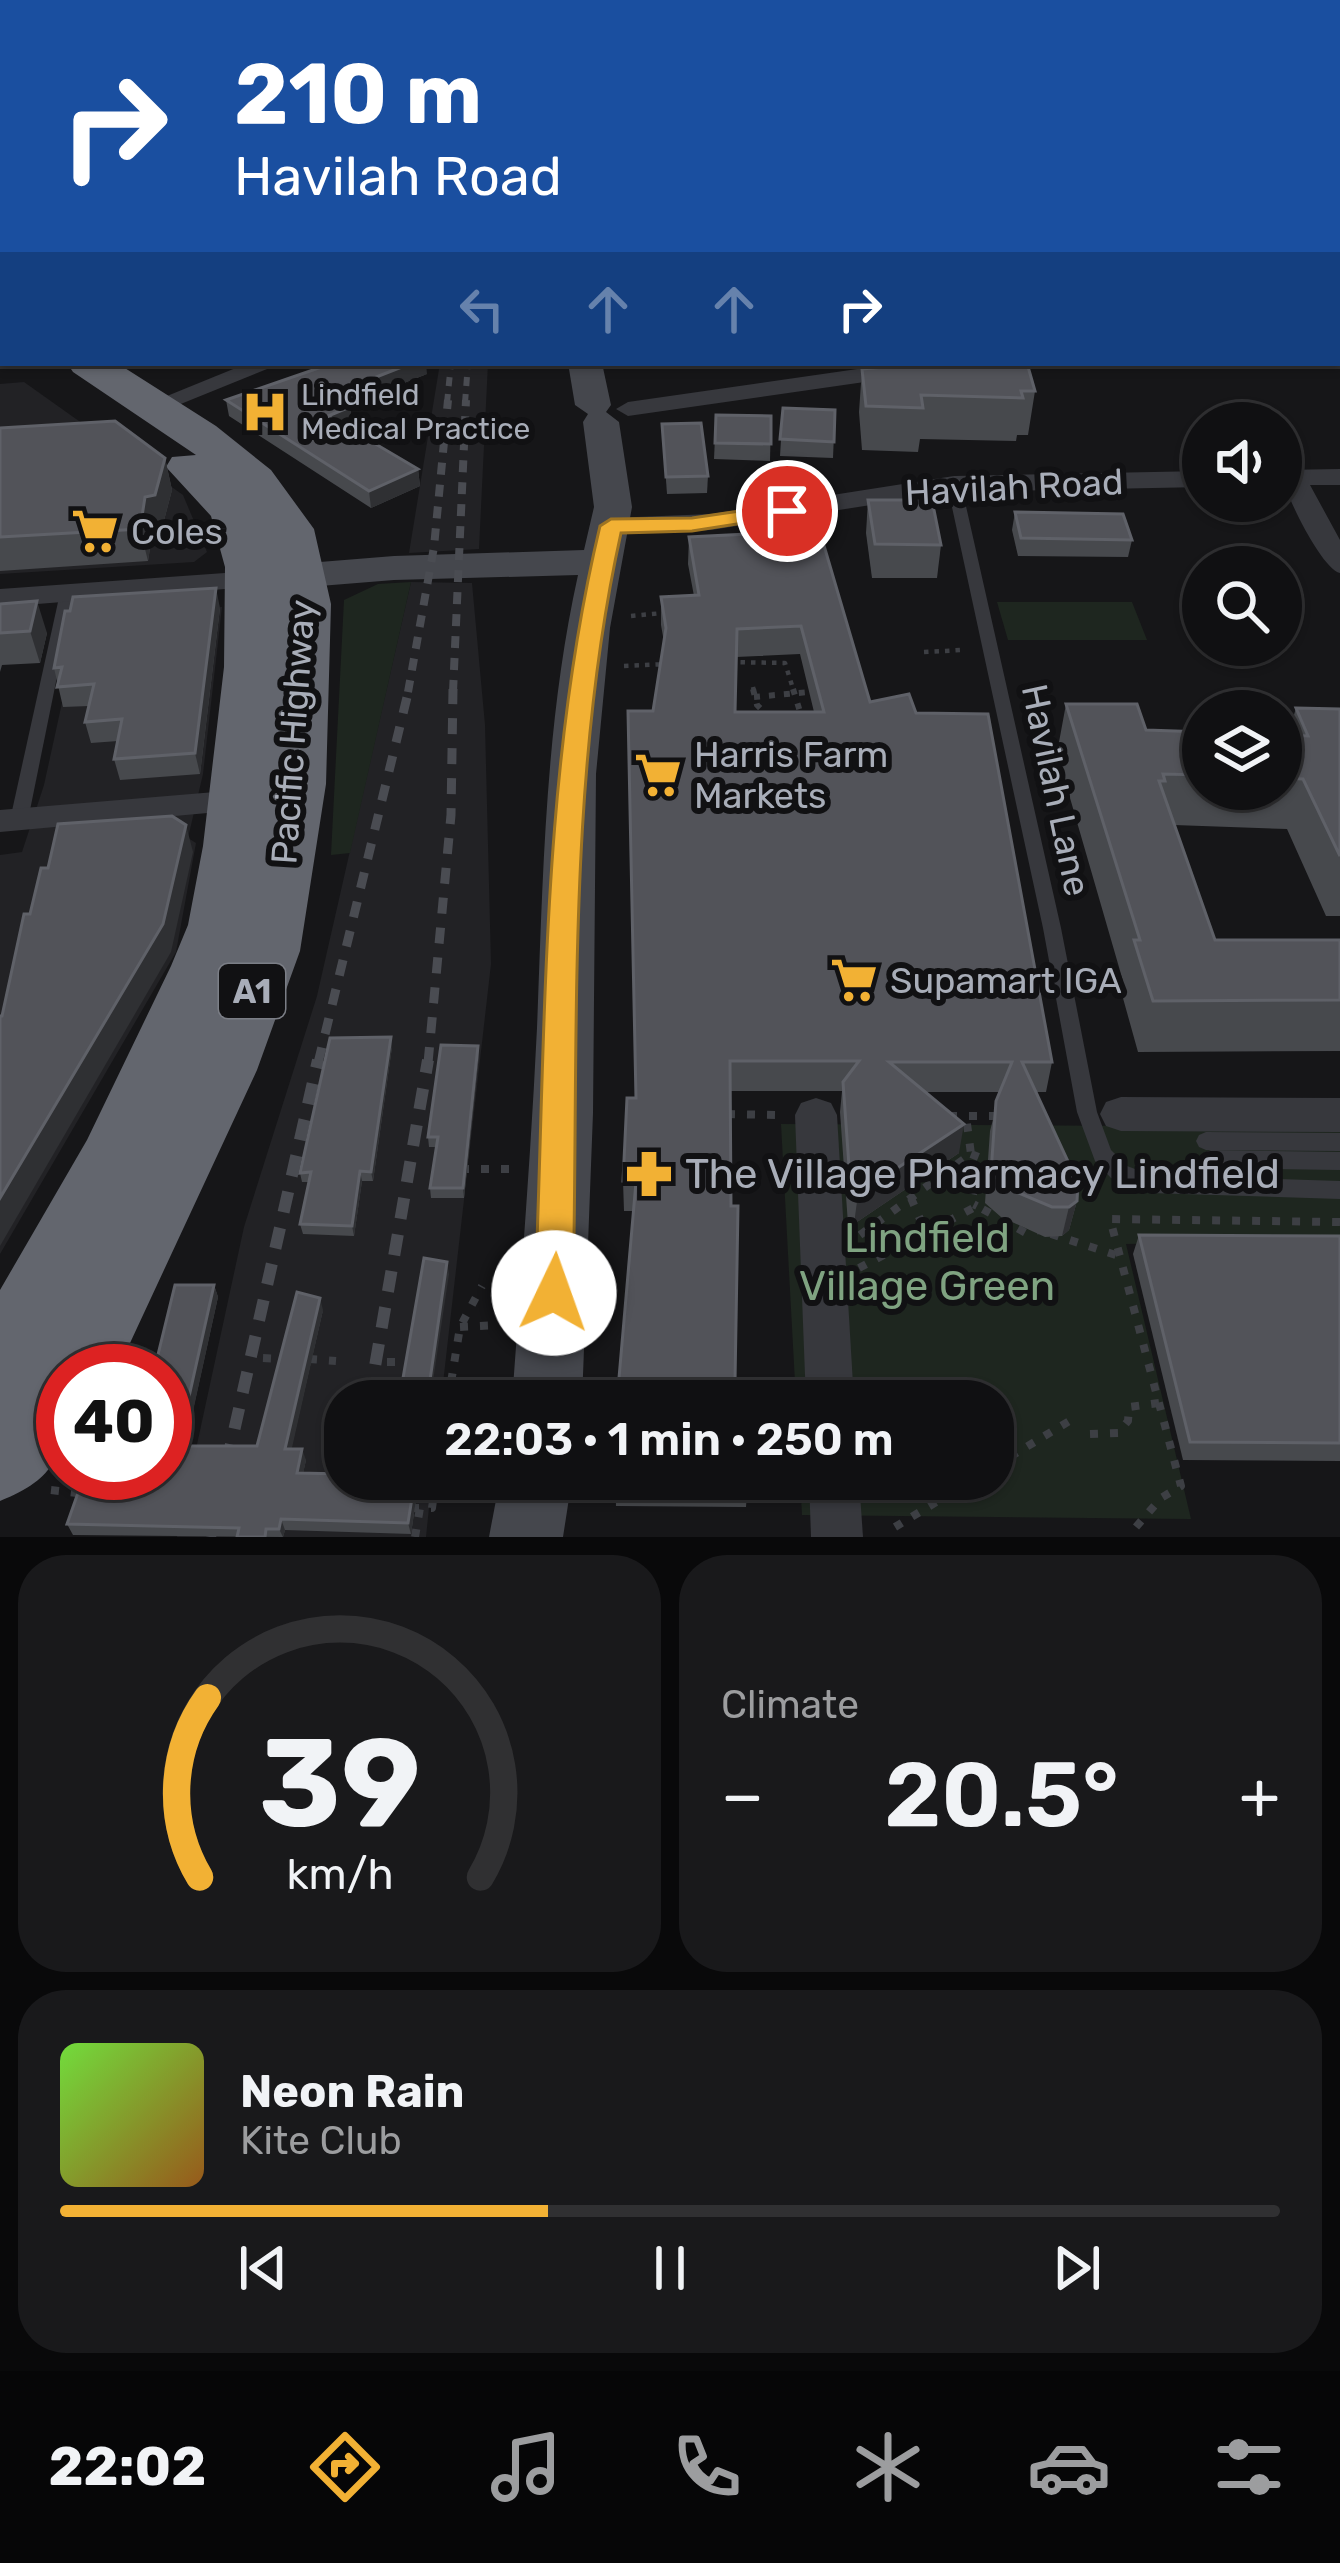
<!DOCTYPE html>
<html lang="en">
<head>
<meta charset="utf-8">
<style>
	:root { --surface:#101012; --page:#19191b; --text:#f1f3f6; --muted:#9c9d9f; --line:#303032; --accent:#f2b134 }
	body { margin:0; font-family:Rubik,sans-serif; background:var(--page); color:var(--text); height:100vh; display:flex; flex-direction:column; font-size:45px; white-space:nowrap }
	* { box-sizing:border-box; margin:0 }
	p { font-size:39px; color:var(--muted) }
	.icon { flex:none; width:66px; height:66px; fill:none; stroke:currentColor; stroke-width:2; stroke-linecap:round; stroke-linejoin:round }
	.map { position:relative; height:1537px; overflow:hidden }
	.side { display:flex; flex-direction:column; gap:18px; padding:18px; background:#09090a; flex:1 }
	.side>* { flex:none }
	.hud { position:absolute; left:0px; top:0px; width:1341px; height:366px; box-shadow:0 3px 9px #0004,0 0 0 3px var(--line); background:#1a4fa0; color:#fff; overflow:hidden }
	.fabs { position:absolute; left:1182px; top:402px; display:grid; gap:24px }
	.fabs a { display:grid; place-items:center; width:120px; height:120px; border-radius:50%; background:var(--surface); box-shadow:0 3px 9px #0004,0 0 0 3px var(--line); font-size:60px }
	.speed { position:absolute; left:36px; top:1344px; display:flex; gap:24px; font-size:60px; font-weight:700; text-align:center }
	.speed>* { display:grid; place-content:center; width:156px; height:156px; border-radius:50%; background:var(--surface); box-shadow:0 3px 9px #0004,0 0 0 3px var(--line); line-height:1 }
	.speed .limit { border:18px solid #d22; background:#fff; color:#111 }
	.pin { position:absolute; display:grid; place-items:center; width:102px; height:102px; color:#fff; margin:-51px; border:6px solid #fff; border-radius:50%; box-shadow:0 3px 12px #0007 }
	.me { position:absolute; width:132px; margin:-66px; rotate:3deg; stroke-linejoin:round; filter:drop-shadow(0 0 9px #0008) }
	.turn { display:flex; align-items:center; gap:42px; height:252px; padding:0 36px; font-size:54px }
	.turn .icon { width:156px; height:156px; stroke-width:2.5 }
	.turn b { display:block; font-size:84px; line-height:102px }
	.lanes { display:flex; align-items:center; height:114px; padding:0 36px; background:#0003; justify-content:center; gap:60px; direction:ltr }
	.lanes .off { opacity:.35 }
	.big { font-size:90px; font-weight:600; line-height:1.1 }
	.side .tile { flex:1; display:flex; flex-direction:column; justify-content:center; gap:18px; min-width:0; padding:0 42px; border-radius:48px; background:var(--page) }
	.side .dial { align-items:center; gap:0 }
	.dial svg { height:312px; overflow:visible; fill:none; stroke:var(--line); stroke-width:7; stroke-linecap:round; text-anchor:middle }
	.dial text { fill:var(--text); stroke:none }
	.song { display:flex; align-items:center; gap:36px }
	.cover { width:144px; height:144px; border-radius:18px; background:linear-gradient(135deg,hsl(100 70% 55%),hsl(30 70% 35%)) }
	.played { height:12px; border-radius:6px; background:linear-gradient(90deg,var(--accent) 40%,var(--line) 40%) }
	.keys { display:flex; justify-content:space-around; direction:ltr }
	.heat { display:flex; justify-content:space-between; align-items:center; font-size:66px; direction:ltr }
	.side .tiles { flex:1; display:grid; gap:18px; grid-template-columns:1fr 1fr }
	.tile:last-child { grid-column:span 2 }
	.trip { position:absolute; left:324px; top:1380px; width:690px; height:120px; border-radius:48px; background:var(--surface); box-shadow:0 3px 9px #0004,0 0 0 3px var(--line); font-weight:600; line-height:120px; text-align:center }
	.tabs { display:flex; height:192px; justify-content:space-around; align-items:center; background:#060607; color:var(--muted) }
	.tabs .icon { width:84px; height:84px }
	.tabs .active { color:var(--accent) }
	.tabs b { font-size:54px; color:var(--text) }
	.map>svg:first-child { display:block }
	.built { fill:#222225 }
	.green { fill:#1e261f }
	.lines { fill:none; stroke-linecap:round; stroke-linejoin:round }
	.path-far2 { stroke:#3d3f44; stroke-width:4.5; stroke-dasharray:4.5 6; stroke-linecap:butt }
	.path-far1 { stroke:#3d3f44; stroke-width:6; stroke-dasharray:6 9; stroke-linecap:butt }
	.path { stroke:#3d3f44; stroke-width:8; stroke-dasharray:8 12; stroke-linecap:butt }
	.lane { fill:#37383d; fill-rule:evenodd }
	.street { fill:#37383d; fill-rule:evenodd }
	.secondary { fill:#45474d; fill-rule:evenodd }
	.highway { fill:#63666e; fill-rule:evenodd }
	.rail-far3 { stroke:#4a4c52; stroke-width:6; stroke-dasharray:9 8; stroke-linecap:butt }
	.rail-far2 { stroke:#4a4c52; stroke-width:8; stroke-dasharray:12 10; stroke-linecap:butt }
	.rail-far1 { stroke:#4a4c52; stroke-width:9; stroke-dasharray:16 14; stroke-linecap:butt }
	.rail { stroke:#4a4c52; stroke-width:12; stroke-dasharray:21 16; stroke-linecap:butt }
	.wall { fill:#47494d; fill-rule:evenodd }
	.shaded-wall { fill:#2f3033 }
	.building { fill:#525359; stroke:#5f6168; stroke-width:3; fill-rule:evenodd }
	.route { fill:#f2b134; stroke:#9d7322; stroke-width:3 }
	.labels { text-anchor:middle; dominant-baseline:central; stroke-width:12; stroke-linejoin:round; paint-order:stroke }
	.far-poi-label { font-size:30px; fill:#a8adb8; stroke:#111113; text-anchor:start }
	.shield { fill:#111113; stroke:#7b7e86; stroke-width:3 }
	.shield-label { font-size:33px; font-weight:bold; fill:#a8adb8 }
	.street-label { font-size:36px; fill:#a8adb8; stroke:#111113 }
	.poi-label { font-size:36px; fill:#a8adb8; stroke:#111113; text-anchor:start }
	.near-poi-label { font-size:42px; fill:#a8adb8; stroke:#111113; text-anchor:start }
	.near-park-label { font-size:42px; fill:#7fa381; stroke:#111113 }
</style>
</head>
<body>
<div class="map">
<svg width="1340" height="1537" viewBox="0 0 1340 1537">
	<rect width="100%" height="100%" fill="#161618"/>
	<g class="built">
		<path d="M440,363H488L479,549L409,553Z"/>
		<path d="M24,382L183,495L207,552L194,562L0,574V384Z"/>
		<path d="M411,582L472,583L485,725L491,964L441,1401H345V1479H432L426,1537H177L244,1227L317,996Z"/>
		<path d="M222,607L203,774L188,838L196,843L176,952L0,1254V855L22,852L44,785L81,616Z"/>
	</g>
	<g class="green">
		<path d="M411,582L350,853L331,855L344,600L378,584Z"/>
		<path d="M997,602H1132L1147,640H1008Z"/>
		<path d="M781,1124L1340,1127V1240L1126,1244L1191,1519L802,1515L800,1479H993V1401H796Z"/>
	</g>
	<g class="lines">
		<g class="path-far2">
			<path d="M631,616L663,613"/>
			<path d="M924,652L962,650"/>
			<path d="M730,662L785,663L794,692"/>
			<path d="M624,666L669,664"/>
			<path d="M753,687L754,692"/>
		</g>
		<g class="path-far1">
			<path d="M753,689L757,705L767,715"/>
			<path d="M793,689L802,718"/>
			<path d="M754,697L809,692"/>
		</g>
		<g class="path">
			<path d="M727,1114L780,1115"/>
			<path d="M949,1116H996"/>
			<path d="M971,1154L981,1158L971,1203L977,1206"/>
			<path d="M461,1169H514"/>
			<path d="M911,1198L926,1233"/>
			<path d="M1051,1234L1119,1256"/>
			<path d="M860,1235L971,1154L966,1116"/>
			<path d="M859,1268L977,1206L1026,1233L1039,1230"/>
			<path d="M460,1327L500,1325"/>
			<path d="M263,1358L283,1359"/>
			<path d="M309,1359L336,1361"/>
			<path d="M387,1362H413"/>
			<path d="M448,1401L460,1327L482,1286"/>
			<path d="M1090,1434L1118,1433L1128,1421L1129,1407L1159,1403"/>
			<path d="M993,1467L1076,1417"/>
			<path d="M51,1490L86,1494"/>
			<path d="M411,1508H432L436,1479"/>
			<path d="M895,1527L974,1479"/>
			<path d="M1136,1527L1161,1498L1181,1486L1110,1219L1340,1222"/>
			<path d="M415,1537L420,1508"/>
		</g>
		<g class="lane">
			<path d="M403,0H412L415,3H406Z"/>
			<rect x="534" y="0" width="8" height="3"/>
			<path d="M954,480L961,484L1061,928L1097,1112L1111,1150L1127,1166L1151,1175L1340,1181V1199L1150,1193L1111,1178L1095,1161L1077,1112L1043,928L947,484Z"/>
			<path d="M67,589L74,593L28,820L19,826L10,820L60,593Z"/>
			<path d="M1206,1132L1340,1133V1151L1206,1150L1199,1147L1196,1141L1199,1135Z"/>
			<path d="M1211,1150L1340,1152V1170L1211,1168L1204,1165L1200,1159L1204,1153Z"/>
		</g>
		<g class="street">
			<path d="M568,0H594L596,3H570Z"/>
			<rect x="835" y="0" width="14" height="3"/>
			<rect x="0" y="6" width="3" height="8"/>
			<rect x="1338" y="26" width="2" height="10"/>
			<path d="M0,48L3,49V60L0,59Z"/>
			<rect x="1338" y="302" width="2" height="14"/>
			<path d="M248,363H282L161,412H143L140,407Z"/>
			<path d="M899,363H960L948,370L628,416L616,409L628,402Z"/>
			<path d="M1340,469V485H1310L1340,540V573C1321,569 1281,487 1281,470Z"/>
			<path d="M1203,471V487L954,492L711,530L611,534L597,526L611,518L711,514L954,476Z"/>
			<path d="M253,571L263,574L267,580L263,586L0,607V589Z"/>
			<path d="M239,790L251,793L256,801L251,809L0,832V810Z"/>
			<path d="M1121,1097L1340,1098V1132L1121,1131L1106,1126L1100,1114L1106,1102Z"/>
			<path d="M816,1098L831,1103L837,1115L854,1401H806L795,1115L801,1103Z"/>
			<path d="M809,1479H859L863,1537H811Z"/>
		</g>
		<g class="secondary">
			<rect x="546" y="0" width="22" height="3"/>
			<path d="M568,363H602L611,405L606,412L619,422L632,507L610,628L596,774L593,1113L582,1401H512C521,1277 531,1153 537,1028C543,876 545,724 578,575L394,580L258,591L243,588L237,579L243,570L258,567L394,556L584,550L594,507L583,422L588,414L575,405Z"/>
			<path d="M500,1479H572L563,1537H489Z"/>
		</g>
		<g class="highway">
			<rect x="0" y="323" width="3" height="26"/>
			<path d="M67,363H117L216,426L271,470L314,529L331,604L326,784L300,951L257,1070L117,1371H63C63,1438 72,1473 0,1501V1290L87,1140L171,966L188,925L203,846L224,667L225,567L211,516L166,467L172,457L196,455L73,372Z"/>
		</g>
		<g class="rail-far3">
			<path d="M447,403L451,363"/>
			<path d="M465,403L468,363"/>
		</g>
		<g class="rail-far2">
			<path d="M408,692L434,547L448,400"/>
			<path d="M453,692L466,400"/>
		</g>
		<g class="rail-far1">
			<path d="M318,1063L409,689"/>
			<path d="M428,1063L451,815L453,689"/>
		</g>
		<g class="rail">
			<path d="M369,1401L428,1060"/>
			<path d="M210,1537L318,1060"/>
		</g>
	</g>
	<g class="wall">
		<path d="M862,369L1035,391L1028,435H1017L1016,441L920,439L918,452L862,450L859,412Z"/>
		<path d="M427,374L347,405L350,407L352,423L346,426L418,469L420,486L371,508L229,416L226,400Z"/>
		<path d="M783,408L835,410L833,458L780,456Z"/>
		<path d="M716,415L771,416L770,461L714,459Z"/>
		<path d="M662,424L708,476L707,493L667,494Z"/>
		<path d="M0,428L165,458L172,490L162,528L153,529L148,561L0,571Z"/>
		<path d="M868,500L941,545L937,578H872L866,533Z"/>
		<path d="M1015,512L1132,540L1128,557L1018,556L1012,530Z"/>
		<path d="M744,518L870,702L1052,1062L1046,1092H1036L1077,1201L1069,1230L1062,1236L1045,1237L1001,1217L985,1203L990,1131L1000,1092H925L959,1153L854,1224H848L840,1112L842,1091H730L735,1381L746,1401L633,1211H624L623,1181L636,1098L653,711L664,642L661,625V597L694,596L688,564L689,537L744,535ZM800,654L814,712H735L736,657Z"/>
		<path d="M0,604L47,633L40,663L2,665L0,672Z"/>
		<path d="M220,608L200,774L120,780L114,759L118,741L91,743L85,722L89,706L63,707L54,668Z"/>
		<path d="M1066,704L1146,730L1203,732V789H1281V735H1288L1296,708L1340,709V916H1326L1287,829L1174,825L1215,940H1340V1051L1138,1052L1121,991L1123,981L1057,753Z"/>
		<path d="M478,1046L479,1055L464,1198H431L430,1188L436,1147H429L428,1137Z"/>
		<path d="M392,1047L373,1181H362L354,1236L303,1234L300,1224L309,1182H302L300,1173Z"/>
		<path d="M1139,1235L1340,1236V1461L1183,1460L1133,1254Z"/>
		<path d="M214,1285L218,1297L185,1446H257L323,1310L291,1449L306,1460L303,1473L419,1479L411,1534L285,1530L283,1537L73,1535L67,1524L165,1473Z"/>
		<path d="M615,1479H748L746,1507L616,1506Z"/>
	</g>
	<g class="shaded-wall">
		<path d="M412,363H426L427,374L332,411L330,395Z"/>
		<path d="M350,407L352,423L331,432L328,416Z"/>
		<path d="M165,458L172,490L162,528L153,529L148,561L140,529L145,497Z"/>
		<path d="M418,469L420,486L371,508L369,491Z"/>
		<path d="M216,588L220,608L200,774L195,753Z"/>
		<path d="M37,601L47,633L40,663L30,631Z"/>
		<path d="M186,825L193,852L171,952L0,1246V1198Z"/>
		<path d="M391,1037L392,1047L373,1181L371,1172Z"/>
		<path d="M478,1046L479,1055L464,1198L463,1188Z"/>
		<path d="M964,1124L959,1153L854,1224L858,1194Z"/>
		<path d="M360,1171L362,1181L354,1236L352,1226Z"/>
		<path d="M1077,1201L1069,1230L1062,1236L1069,1207Z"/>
		<path d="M447,1262L449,1274L430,1401H427Z"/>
		<path d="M214,1285L218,1297L183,1457L178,1446Z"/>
		<path d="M320,1298L323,1310L289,1461L285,1449Z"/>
		<path d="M302,1449L306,1460L301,1484L297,1473Z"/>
		<path d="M415,1479H419L411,1534L408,1523Z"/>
		<path d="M281,1519L285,1530L283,1537L279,1529Z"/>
	</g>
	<g class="building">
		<path d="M333,363H412L330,395L350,407L328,416L418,469L369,491L226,400Z"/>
		<path d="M932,363H1027L1035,391H1021L1023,398L921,395L923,408L866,406L862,369Z"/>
		<path d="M783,408L835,410L834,442L780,439Z"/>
		<path d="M716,415L771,416V444L715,443Z"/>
		<path d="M115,421L165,458L155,495L145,497L140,529L0,537V428Z"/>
		<path d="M701,423L708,476L666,477L662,424Z"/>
		<path d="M868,500H932L941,545L875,544Z"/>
		<path d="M1015,512L1123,514L1132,540L1021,538Z"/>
		<path d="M815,515L870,702L909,694L916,713L988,714L1052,1062H1022L1078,1183L1077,1201L1069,1207H1052L1007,1188L991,1173L996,1101L1012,1062H889L964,1124L858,1194H851L843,1082L859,1061H730L731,1206H738L735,1381H745L746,1401H617L636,1182L623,1181L627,1098H636L628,711H653L666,628L661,597L699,595L689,537L748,534L744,518ZM801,626L824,712H735L737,629Z"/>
		<path d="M216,588L195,753L114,759L122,719L85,722L94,684L57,687L62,667L54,668L65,611H70L73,597Z"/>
		<path d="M37,601L30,631L0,633V604Z"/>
		<path d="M1066,704H1137L1146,730L1203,732V775L1163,774L1165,781H1159L1215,940H1340V1000L1153,1001L1134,940H1140Z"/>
		<path d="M1296,708L1340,709V856L1303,779L1281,778V735L1308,736Z"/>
		<path d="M172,816L186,825L163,924L0,1198V1016H2L24,914H30L41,868H48L58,824Z"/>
		<path d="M391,1037L371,1172L360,1171L352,1226L300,1224L311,1172L300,1173L330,1038Z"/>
		<path d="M441,1045L478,1046L463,1188H430L438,1137H428Z"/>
		<path d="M1139,1235L1340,1236V1443L1190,1442Z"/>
		<path d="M424,1258L447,1262L427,1401H399Z"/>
		<path d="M175,1285H214L178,1446H257L297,1292L320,1298L285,1449H302L297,1473L345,1474V1479H415L408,1523L281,1519L279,1529H266L265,1537H237L239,1528L67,1524L85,1473H165V1371H154Z"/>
	</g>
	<path class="route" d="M787,504L795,506V515L692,531L621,533C566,780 579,1041 573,1293L567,1305L554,1310L541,1305L535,1293C546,1038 540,776 600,526L611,519L692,518Z"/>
	<defs>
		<symbol id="hospital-bare" viewBox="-9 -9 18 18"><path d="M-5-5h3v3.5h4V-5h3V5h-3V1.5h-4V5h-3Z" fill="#f2b134" stroke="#111113" stroke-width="2.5" paint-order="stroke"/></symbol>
		<symbol id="supermarket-bare" viewBox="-9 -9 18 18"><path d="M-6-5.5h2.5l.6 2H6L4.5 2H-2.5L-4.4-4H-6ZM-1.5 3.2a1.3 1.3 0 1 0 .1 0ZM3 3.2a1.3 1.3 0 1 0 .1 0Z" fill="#f2b134" stroke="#111113" stroke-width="2.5" paint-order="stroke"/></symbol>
		<symbol id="pharmacy-bare" viewBox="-9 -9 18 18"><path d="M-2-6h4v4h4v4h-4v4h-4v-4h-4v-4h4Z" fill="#f2b134" stroke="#111113" stroke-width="2.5" paint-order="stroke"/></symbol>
	</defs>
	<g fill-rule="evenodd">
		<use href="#hospital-bare" x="232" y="379" width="66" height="66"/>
		<use href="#supermarket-bare" x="62" y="498" width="66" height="66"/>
		<use href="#supermarket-bare" x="625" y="742" width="66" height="66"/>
		<use href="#supermarket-bare" x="821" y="947" width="66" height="66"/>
		<use href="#pharmacy-bare" x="616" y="1141" width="66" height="66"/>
	</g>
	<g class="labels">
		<g class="far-poi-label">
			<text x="301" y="395">Lindfield<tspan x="301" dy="34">Medical Practice</tspan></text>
		</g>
		<rect class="shield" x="219" y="964" width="66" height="54" rx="9"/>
		<g class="shield-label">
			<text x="252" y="991">A1</text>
		</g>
		<g class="street-label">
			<text transform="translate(1014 487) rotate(-3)">Havilah Road</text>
			<text transform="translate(293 732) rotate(-86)">Pacific Highway</text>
			<text transform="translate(1056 790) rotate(78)">Havilah Lane</text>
		</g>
		<g class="poi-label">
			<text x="131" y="531">Coles</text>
			<text x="694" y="754">Harris Farm<tspan x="694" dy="41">Markets</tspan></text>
			<text x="890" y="980">Supamart IGA</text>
		</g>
		<g class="near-poi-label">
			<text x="685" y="1174">The Village Pharmacy Lindfield</text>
		</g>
		<g class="near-park-label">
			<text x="927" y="1238">Lindfield<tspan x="927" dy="48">Village Green</tspan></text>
		</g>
	</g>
</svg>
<div class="fabs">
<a><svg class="icon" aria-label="sound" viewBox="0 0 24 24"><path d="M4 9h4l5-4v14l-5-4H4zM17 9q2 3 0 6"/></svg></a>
<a><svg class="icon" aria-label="search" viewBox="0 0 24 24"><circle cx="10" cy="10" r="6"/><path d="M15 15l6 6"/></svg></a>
<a><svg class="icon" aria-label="layers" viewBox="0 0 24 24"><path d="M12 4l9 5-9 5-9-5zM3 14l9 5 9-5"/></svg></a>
</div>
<div class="speed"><div class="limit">40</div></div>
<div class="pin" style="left:787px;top:511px;background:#d93025"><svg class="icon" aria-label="arrive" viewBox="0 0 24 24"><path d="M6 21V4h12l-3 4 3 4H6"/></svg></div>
<svg class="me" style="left:554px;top:1293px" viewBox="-20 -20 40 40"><circle r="19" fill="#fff"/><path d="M0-13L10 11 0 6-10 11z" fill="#f2b134"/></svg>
<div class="trip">22:03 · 1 min · 250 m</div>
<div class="hud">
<div class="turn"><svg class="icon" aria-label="right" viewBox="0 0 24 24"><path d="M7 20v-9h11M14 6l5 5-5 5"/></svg><div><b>210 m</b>Havilah Road</div></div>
<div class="lanes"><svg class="icon off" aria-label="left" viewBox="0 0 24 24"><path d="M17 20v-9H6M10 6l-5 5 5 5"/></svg><svg class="icon off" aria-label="ahead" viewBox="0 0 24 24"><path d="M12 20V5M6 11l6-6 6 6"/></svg><svg class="icon off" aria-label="ahead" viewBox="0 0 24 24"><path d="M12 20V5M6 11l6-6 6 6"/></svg><svg class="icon" aria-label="right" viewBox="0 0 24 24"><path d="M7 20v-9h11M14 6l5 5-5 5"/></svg></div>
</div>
</div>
<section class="side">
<div class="tiles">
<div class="tile dial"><svg viewBox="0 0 100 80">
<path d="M14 69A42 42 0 1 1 86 69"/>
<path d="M14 69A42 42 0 0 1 16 23" stroke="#f2b134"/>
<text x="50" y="56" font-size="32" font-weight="700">39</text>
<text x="50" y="72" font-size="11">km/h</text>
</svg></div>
<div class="tile"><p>Climate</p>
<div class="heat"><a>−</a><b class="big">20.5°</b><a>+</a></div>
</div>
<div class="tile">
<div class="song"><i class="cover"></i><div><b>Neon Rain</b><p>Kite Club</p></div></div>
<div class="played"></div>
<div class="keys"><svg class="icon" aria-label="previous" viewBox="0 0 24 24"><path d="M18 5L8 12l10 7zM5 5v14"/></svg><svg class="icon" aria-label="pause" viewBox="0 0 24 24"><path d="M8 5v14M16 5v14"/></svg><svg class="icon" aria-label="next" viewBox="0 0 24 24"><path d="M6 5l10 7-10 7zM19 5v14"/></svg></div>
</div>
</div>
</section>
<nav class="tabs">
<b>22:02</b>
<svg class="icon active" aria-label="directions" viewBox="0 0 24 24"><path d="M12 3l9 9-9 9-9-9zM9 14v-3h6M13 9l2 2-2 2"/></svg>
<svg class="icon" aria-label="music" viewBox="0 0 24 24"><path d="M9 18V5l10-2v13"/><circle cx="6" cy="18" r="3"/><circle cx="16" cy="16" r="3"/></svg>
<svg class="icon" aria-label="phone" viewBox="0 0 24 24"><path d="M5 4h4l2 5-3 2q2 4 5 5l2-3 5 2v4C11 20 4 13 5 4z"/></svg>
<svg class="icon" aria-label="climate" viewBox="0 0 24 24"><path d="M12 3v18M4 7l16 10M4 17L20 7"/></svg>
<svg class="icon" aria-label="car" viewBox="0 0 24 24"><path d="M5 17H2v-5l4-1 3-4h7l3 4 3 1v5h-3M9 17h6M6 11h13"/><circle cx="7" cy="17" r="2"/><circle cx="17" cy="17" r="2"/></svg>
<svg class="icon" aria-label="filters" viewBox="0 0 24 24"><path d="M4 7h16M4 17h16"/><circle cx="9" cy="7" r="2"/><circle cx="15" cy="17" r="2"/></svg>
</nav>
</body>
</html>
